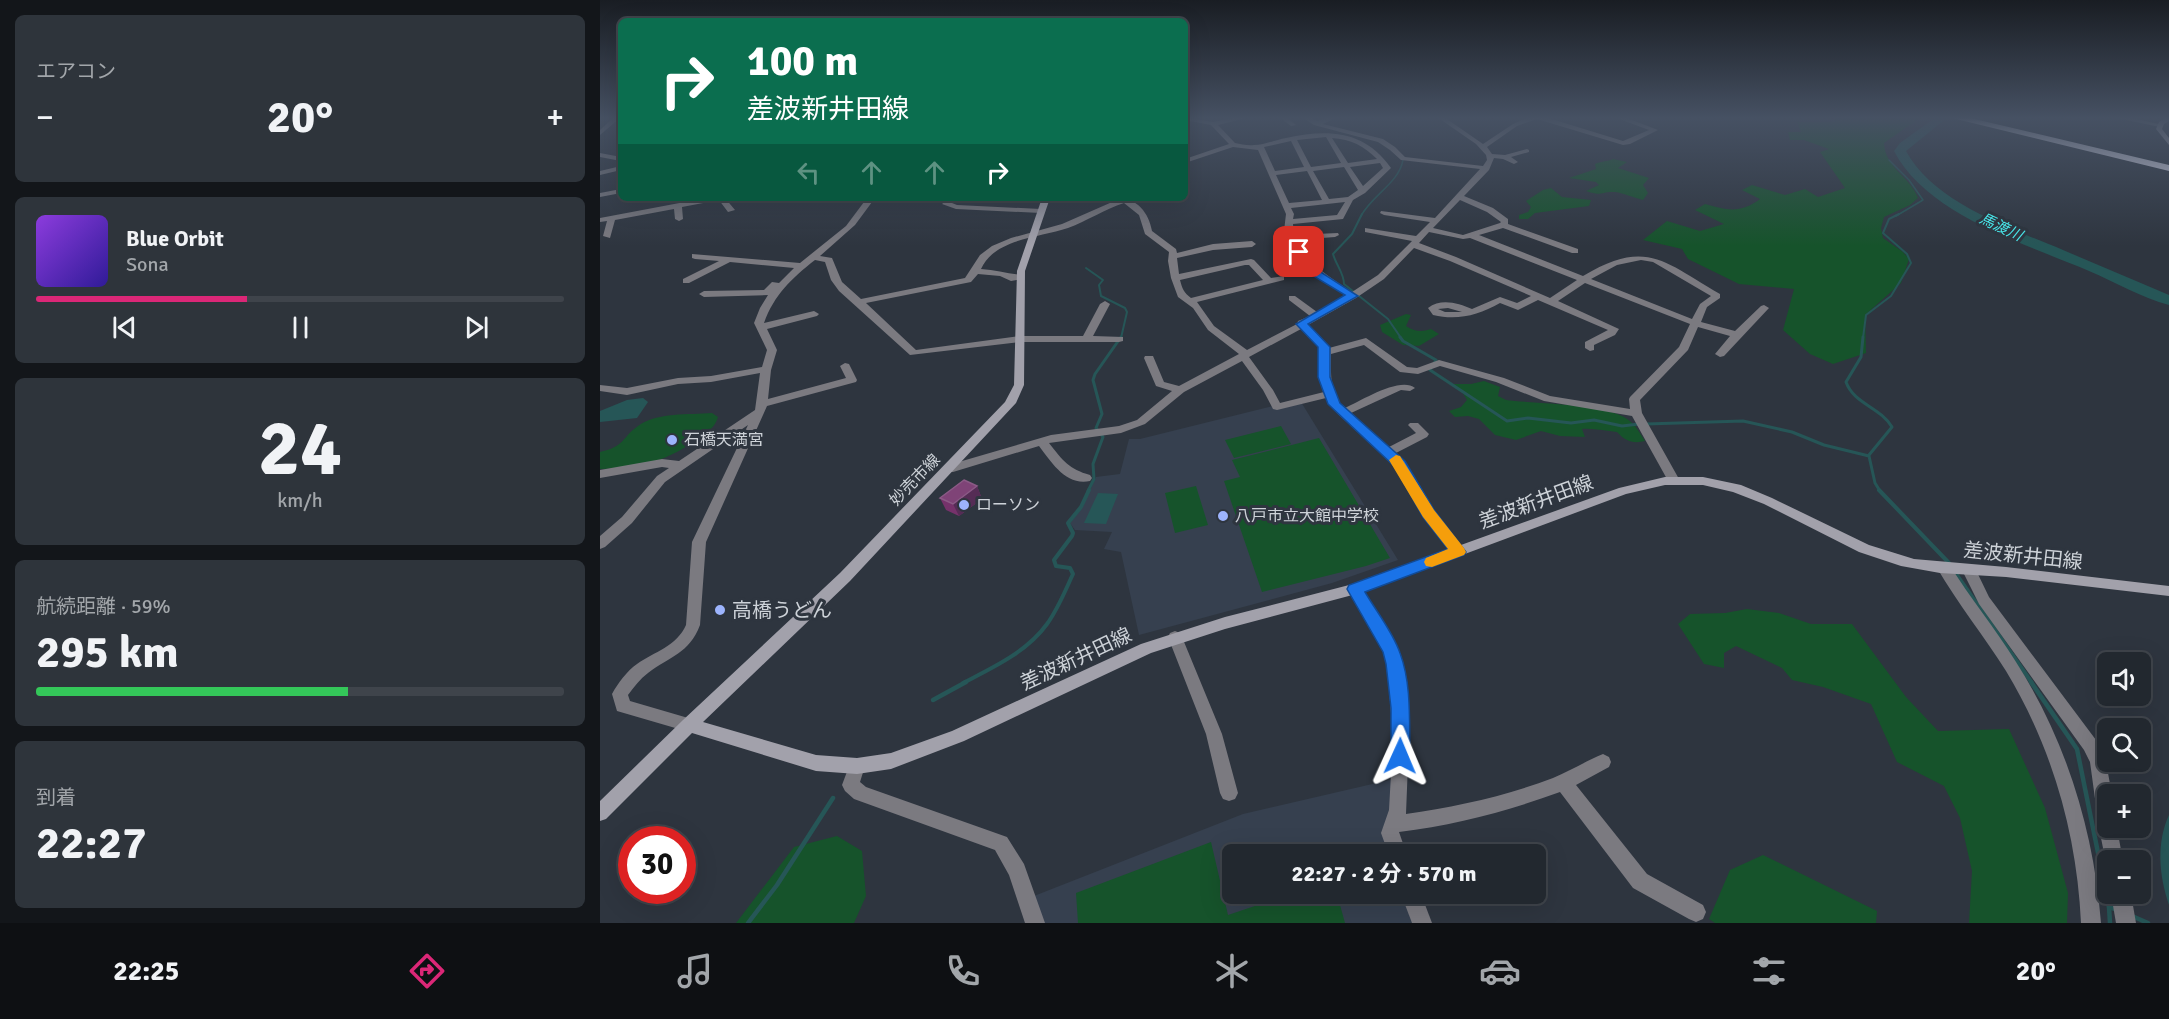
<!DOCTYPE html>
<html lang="ja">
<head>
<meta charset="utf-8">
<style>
	:root { --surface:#22282f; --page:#2e343b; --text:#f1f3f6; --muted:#a2a6aa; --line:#3f444b; --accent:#db2777 }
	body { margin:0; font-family:Signika,"Noto Sans JP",sans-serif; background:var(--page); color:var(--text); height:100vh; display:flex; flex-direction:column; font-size:22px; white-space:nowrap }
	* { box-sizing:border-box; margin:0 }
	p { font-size:20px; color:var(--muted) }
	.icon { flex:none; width:33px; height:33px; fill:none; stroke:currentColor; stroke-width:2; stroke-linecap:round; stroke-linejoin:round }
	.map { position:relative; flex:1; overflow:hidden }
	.side { display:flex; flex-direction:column; gap:15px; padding:15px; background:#13161a; width:600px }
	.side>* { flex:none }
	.hud { position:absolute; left:18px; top:18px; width:570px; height:183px; border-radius:9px; box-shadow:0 6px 24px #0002,0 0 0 2px var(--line); background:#0b6e4f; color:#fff; overflow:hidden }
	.fabs { position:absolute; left:1497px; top:652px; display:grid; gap:12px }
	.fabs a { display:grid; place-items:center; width:54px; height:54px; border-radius:9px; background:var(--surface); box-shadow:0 6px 24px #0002,0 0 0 2px var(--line); font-size:30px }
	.speed { position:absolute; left:18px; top:826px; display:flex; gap:12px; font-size:30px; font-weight:700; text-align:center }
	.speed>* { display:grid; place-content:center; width:78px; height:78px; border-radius:50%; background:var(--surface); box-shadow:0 6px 24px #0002,0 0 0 2px var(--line); line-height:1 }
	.speed .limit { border:9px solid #d22; background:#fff; color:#111 }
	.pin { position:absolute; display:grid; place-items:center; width:51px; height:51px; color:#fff; margin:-26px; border-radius:12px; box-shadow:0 3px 9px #0006 }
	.me { position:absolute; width:66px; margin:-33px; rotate:1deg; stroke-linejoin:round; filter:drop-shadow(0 0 4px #0008) }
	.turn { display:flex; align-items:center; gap:21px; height:126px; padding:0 30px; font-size:27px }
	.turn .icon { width:78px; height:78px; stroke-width:2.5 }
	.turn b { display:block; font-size:42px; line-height:51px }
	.lanes { display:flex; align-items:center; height:57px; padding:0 30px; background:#0003; justify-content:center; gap:30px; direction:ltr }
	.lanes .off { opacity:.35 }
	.big { font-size:45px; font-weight:700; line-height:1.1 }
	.side .widget { flex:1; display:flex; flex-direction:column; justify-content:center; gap:9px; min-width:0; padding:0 21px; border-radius:9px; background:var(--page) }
	.side .dial { align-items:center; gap:0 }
	.dial b { font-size:78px; line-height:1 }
	.song { display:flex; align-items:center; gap:18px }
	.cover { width:72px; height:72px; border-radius:9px; background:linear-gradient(135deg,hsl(270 70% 55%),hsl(250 70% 35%)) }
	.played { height:6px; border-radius:3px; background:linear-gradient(90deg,var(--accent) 40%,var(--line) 40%) }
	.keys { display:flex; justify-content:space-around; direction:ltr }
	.heat { display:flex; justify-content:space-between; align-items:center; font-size:33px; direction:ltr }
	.charge { height:9px; border-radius:4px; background:linear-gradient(90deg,#34c759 59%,var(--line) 0) }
	.trip { position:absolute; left:622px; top:844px; width:324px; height:60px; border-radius:9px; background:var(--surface); box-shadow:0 6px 24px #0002,0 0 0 2px var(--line); font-weight:700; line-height:60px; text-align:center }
	.tab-bar { display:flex; height:96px; justify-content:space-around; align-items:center; background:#0e1013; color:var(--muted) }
	.tab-bar .icon { width:42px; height:42px }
	.tab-bar .selected { color:var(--accent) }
	.tab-bar b { font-size:27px; color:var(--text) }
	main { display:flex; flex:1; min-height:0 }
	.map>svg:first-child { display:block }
	.built { fill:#36404f }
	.green { fill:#16532b }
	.water { fill:#265657 }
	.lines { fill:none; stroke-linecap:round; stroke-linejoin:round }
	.stream-far4 { stroke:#265657; stroke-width:1.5 }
	.stream-far3 { stroke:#265657; stroke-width:2 }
	.stream-far2 { stroke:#265657; stroke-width:3 }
	.stream-far1 { stroke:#265657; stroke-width:4 }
	.stream { stroke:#265657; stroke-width:4.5 }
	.river { fill:#265657; fill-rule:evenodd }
	.minor { fill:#7b7a80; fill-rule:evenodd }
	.secondary { fill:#a2a1ab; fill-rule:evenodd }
	.motorway { fill:#dcdbe9; fill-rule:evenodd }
	.wall { fill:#76326b }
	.shaded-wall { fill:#552c55 }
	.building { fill:#7f4377; stroke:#8b5a86; stroke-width:1.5 }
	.route { fill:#1a73e8; stroke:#114b97; stroke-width:1.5 }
	.slow { fill:#f59e0b }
	.poi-dot { fill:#9db4fd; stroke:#2e353f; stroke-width:2 }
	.labels { text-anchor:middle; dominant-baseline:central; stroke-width:6; stroke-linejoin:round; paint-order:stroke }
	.far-water-label { font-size:15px; font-style:italic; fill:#48e4e8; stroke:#2e353f }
	.poi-label { font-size:16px; fill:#cdd2d8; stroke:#2e353f; text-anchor:start }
	.street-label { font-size:16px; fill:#cdd2d8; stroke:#2e353f }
	.near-street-label { font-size:20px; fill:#cdd2d8; stroke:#2e353f }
	.near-poi-label { font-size:20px; fill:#cdd2d8; stroke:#2e353f; text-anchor:start }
</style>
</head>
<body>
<main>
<section class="side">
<div class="widget"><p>エアコン</p>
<div class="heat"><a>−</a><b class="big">20°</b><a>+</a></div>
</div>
<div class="widget">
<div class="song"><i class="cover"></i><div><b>Blue Orbit</b><p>Sona</p></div></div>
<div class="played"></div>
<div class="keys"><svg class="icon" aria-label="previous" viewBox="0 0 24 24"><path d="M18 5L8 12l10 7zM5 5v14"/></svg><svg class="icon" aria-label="pause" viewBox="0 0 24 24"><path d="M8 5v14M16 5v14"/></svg><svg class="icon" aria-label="next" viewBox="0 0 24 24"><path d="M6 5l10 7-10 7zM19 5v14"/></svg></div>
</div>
<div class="widget dial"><b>24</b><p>km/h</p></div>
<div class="widget"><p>航続距離 · 59%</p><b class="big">295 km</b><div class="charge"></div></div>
<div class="widget"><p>到着</p><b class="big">22:27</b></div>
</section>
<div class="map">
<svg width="1569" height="923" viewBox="0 0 1569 923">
	<rect width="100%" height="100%" fill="#2e353f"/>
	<g class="built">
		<path d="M701,402L798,560L732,583L539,635L521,552L504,549L512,532L475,530L470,523L482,508L496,477L520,474L529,439H540L673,406Z"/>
		<path d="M794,779L793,855H633V894H806L816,923H444L434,896L643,814Z"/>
	</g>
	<g class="green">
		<path d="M1235,117H1321L1284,143C1285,168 1310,176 1318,198L1310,205L1284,217L1281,228L1283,238L1303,252L1309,259L1301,283L1265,315L1266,353L1233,364L1210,354L1183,330L1194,289L1139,284L1088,259L1082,249L1043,240L1067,221L1100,231L1124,224L1095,210L1105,204C1127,210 1140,214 1160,199L1142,190L1152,185L1185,195L1205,189L1218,197L1245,188L1220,152L1229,149L1204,140H1190L1188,132H1201L1197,122H1230L1235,121Z"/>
		<path d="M1013,159L1027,162L1018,168L1049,178L1043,185L1048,193L1043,200C1034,198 1024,193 1015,192C1001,191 1002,197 986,191L999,185L996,182L969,178L996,169L995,164C1001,161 1006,162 1013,159Z"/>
		<path d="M951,188L962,197L991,200L989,206L935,213L928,219H919V215L928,212L931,207L926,201L943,190Z"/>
		<path d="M806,314L811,315L806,326C815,332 822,332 831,329L839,334L819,346L803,345L782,332L780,325Z"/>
		<path d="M884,381L900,387L898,396L906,400C934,404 1013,403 1031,422C1037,427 1041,435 1045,441C1033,444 1025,441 1017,432C1005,431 994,428 982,429L985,437L960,436L941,431L916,440L895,435L879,419L868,416L855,417L849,411L861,407L867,400L861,390L853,384H871Z"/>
		<path d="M112,413L118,417C115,427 109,431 100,437C69,461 40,468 0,469V452C26,446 21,438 38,426C57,412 89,415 112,413Z"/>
		<path d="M681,426L691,444L634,458L625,440Z"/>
		<path d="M719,438L790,558L766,566L662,592L624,481L640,477L632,460Z"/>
		<path d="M596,486L608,525L575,533L565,493Z"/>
		<path d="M1147,609L1179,613L1211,624H1252L1306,697L1338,731L1409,729L1445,808L1468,893L1467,923H1369L1372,871L1360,818L1344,786L1297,762L1271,704L1223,687L1192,680L1182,668L1136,646L1124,653V668L1104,664L1078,624L1090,614L1125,613Z"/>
		<path d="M237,836L262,851L266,896L254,923H136L194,847Z"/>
		<path d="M611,842L628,915L691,894H737L745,923H478L476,893Z"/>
		<path d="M1163,855L1277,911L1276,923H1115L1109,919L1130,870Z"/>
	</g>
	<g class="water">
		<path d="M43,398L48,402L37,418L0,422V411L27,400Z"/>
		<path d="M498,493L518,494L506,524L484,523Z"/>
		<path d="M1569,815V905C1559,876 1556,843 1569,815Z"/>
	</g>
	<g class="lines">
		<g class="stream-far4">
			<path d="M1289,160L1309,180L1323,200L1296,216"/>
			<path d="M761,216C772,195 799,183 803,160"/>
		</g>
		<g class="stream-far3">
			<path d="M762,214L752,234L733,254C736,265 744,273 744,284L788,319L801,338"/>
			<path d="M486,268L503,280L499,285L501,296L525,308L527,312L521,338"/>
			<path d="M1263,338L1266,315L1291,296L1311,263L1307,254L1283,233L1289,219L1299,214"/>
		</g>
		<g class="stream-far2">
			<path d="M800,337L803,341L836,360L830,370L907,421L928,418L971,423L994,420L1022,426L1039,424"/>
			<path d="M1263,337L1261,357L1246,382C1254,404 1280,407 1292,427L1269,455"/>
			<path d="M1046,424L1143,421L1192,432L1224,445L1269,456L1275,483L1280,491"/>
			<path d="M488,491L494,479L493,464L503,437L496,428L502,414L493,380L495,374L521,337"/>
		</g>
		<g class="stream-far1">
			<path d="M1279,490L1349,563"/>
			<path d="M1354,571L1432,683"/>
			<path d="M363,683C392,668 427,652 447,624C458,609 465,591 473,574L470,568L456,566L454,560L472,536L473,533L468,523L481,507L489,490"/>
		</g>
		<g class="stream">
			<path d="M1431,682L1477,749L1509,907L1517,910"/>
			<path d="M333,700L366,682"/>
			<path d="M1509,907L1510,923"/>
			<path d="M1532,916L1548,923"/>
			<path d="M148,923L177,885L233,798"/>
		</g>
		<path class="river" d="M1336,117H1348L1306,151C1334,203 1411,228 1463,250C1498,265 1534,280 1569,295V305C1542,298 1515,282 1489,271C1426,244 1327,215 1294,151L1300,143Z"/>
		<g class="minor">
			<path d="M14,117H21L0,135V130Z"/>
			<path d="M585,117L613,122L637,117H650L618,125L635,143C641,144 648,146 654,145C664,145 675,140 686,138C728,129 764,130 791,168L765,193L753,200L743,219L693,224L694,235L738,233L739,235L735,237L696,240C707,264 731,278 752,292L778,275L812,241L765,232V228L816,236L830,222L784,215L780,213L781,211L835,218L880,169L801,160L790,150L778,142L714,125L702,117H710L717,121L728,117H738L723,124L783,139L795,147L805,157L883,166L887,160L886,155L876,144L837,117H844L883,144L913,124L929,117H945L1023,141L1049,130L1014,117H1024L1058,130L1030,144L1023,145L937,119L917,126L887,147L892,154L905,155L927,149L929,150V152L911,157L918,162L914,164L903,159L894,158L889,170L864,196L893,208L908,219V224L978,249V253H972L903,228L879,235L983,276C1047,238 1064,262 1120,294V298L1107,307L1101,322L1135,331L1161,306L1164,305L1169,308L1124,356L1120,357L1115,354L1130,336L1098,327L1088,350L1040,400L1042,413L1079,479L1073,483L1067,479L1032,416L944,401L896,382L840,366L818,374L800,372L764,345L731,354C731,374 729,394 745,408C761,401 800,376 815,388L810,391L801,390L751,413L789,447L816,433L808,425L810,423H818L829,434L827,437L796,453L804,461L833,511L863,549L865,552L863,555H853L823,517L795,466L739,415L730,406L726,398L677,410L673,409L663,390L642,361L584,392L545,424L521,433L449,443C463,461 469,469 490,475L492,478L490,481C466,486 452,463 439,446L353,472H345L343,469L345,466L451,435L519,426L537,420L572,391L556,386L544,358L545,356H553L564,382L579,386L639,354L608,330L593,308L578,297L571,278L568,261L569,252L545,234L539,215L524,203C505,209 487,221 468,228C439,238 395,238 381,269C396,270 409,274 423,275V279L411,281L400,276L378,274L371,282L266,303L316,350L420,336H483L500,304L505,301L510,304L493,336L523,337V341L519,342H420L310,355L239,291L231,280L225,262L215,260C192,278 174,295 164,323L214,311L219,314L217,316L167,329L177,350L171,370L168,399L246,378L240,366L245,363L249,364L257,380L256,382L167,406L106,542L100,625C89,654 70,656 48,673C40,679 34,687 28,695L30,701L95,720L97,725L95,730L89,732L17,711L12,694C18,683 27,671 37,664C54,652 77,646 86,625L92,542L148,425L65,482L32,523L5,547L0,549V536L22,517L57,476L69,468L62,467L0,478V470L62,459L79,461L155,410L160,373L111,382L78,384L27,395L0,391V385L27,388L78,378L111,376L162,367L167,350L154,323L160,308L168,295L104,297L99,294L104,291L164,290L172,282L179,283L194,268L130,262L89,283H83V279L119,261L95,259L92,258V254L200,263L246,226L267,198H275L255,225L220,256L232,258L242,282L261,299L365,278L380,255L392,246L411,238L462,224L519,199L518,198C537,198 549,213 552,231L576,249L577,253L613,244L652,241L656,244L652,247L613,250L577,258L579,274L651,259L654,260L671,278L684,276V280L597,302L614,326L647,350L697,324L698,321L710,316L689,300V296H695L717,312L746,295L716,277L691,247L684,231L686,214L658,150L633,147L585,163V159L629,144L611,125L585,120ZM726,137L741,163L711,167L697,140ZM732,138C751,139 764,146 777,159L748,163ZM691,141L704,167L675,171L664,147ZM780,163L783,168L763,186L750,167ZM744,167L758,190L748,197L729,199L713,171ZM707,171L722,200L689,203L676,175ZM860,200L887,212L901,222L900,223L863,235L833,228ZM745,202L737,215L693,219L694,214L691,208ZM829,232L863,239L870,238L977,280L950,298L856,257L819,243ZM814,248L850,261L931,296L917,303L900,297L872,309C858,303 841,298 828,308L833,315C858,321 878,315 900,303L918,310L938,300L1008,330L985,342V348L990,351L994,350V345L1015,335L1019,329L958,301L985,283L1090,324L1079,347L1030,397L1029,399L1030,409L950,396L904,378L839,360L817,368L807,367L766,338L729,348L708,325L756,298L784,279ZM1041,260L1053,262L1111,296L1100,304L1092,319L991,279L1017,265ZM645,265H649L663,280L591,298C584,293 582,288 580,280ZM848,308L862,312H845L838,309ZM701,329L719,348L721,355L719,377L724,392L680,403L673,390L649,357Z"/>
			<path d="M679,117H686L696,125L691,126Z"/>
			<path d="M1512,117H1527L1563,125L1560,127Z"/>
			<path d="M0,153L21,157V161L0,157Z"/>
			<path d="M21,166V170L0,175V171Z"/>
			<path d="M21,189V193L0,197V193Z"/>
			<path d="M106,198H125L135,210L128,212L119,200L82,207L83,219L79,221L75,219L74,209L15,220L10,238L3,236L7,221L0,222V218Z"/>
			<path d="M349,198H358L352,203L357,205L441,209L445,211L441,213L356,209L342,204Z"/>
			<path d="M1344,563L1349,564C1370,598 1395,628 1416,662C1466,740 1494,831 1501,923H1481C1477,834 1452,747 1406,671C1384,636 1358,604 1337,568L1339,564Z"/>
			<path d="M1369,565L1374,566L1389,597L1496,740L1506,762L1512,795H1508V828H1517L1523,861H1508L1507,868L1499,828L1490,762L1484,750L1379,604L1362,570L1364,566Z"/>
			<path d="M755,584L760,585L796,647L803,665L809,738L806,814C855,807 906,796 953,778C970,771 986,761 1003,754L1009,757L1011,762L1009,767L976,785L1047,874L1103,905L1106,912L1103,919L1096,922L1089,919L1033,888L960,792C908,811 855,825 799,832L807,855H789L781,833L789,810L793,738L787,665L784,652L748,589L750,585Z"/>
			<path d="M575,631L580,633L582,637L622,734L638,793L635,799L629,801L623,799L620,793L606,734L568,637L570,633Z"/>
			<path d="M257,758L263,761L265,766L260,782L266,787L407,837L424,864L445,923H425L409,875L395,850L254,799L245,791L242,785L251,761Z"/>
			<path d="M801,894H821L832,923H812Z"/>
			<path d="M1511,894H1531L1536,923H1516Z"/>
		</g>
		<g class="secondary">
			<path d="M1566,117H1569V121L1564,124L1562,129L1569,138V145L1556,129L1559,122Z"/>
			<path d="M442,198H450L425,271L424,385L416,403L250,581L103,722L216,755L257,758L291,753L352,731L541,644L625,617L753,584L1019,488L1065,477H1103L1141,485L1172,498L1269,545L1314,559L1406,567L1569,586V596L1406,577L1340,573L1301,566L1259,552L1164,504L1133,492L1103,485H1065L1026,494L760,593L625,629L551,653L364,741L291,769L257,774L216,771L92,733L6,819L0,821V801L83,720L240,573L405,402L414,385L417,271Z"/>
		</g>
		<path class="motorway" d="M1348,117H1366L1569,165V171Z"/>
	</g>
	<path class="wall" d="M377,486L382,499L359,516L346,510L340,498Z"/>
	<path class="shaded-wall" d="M377,486L382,499L359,516L353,504Z"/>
	<path class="building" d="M364,480L377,486L353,504L340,498Z"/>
	<linearGradient id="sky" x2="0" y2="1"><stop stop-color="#191d23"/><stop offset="0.48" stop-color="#465163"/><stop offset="1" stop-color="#465163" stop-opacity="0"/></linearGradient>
	<rect width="1569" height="246" fill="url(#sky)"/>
	<path class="route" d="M696,250H703L722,273L758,296L708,324L730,347V377L740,403L805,461L834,510L866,552L864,555L765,592C776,611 793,632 800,653C812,685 809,723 810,756L807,762L800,765L794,762L791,756V708L786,664L783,652L747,589L749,585L848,549L823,517L795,467L728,404L718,377V347L696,324L745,295L715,277L696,255Z"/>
	<path class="slow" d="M796,455L800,456L834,510L864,548L866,552L864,555L832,567L826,566L824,562L826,558L848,549L823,517L789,460Z"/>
	<g class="poi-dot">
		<circle cx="72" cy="440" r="6"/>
		<circle cx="364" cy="505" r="6"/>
		<circle cx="623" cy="516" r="6"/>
		<circle cx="120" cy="610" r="6"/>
	</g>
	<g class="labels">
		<g class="far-water-label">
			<text transform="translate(1401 227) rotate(25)">馬渡川</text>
		</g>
		<g class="poi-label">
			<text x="84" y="440">石橋天満宮</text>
			<text x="376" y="505">ローソン</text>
			<text x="635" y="516">八戸市立大館中学校</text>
		</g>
		<g class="street-label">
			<text transform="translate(315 480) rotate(-46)">妙売市線</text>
		</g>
		<g class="near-street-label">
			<text transform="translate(936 502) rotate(-20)">差波新井田線</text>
			<text transform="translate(1423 556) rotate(6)">差波新井田線</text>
			<text transform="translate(476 659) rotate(-25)">差波新井田線</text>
		</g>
		<g class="near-poi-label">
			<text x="132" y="610">高橋うどん</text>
		</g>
	</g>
</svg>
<div class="fabs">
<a><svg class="icon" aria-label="sound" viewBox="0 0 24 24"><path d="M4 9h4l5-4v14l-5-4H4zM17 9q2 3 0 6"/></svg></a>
<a><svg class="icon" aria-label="search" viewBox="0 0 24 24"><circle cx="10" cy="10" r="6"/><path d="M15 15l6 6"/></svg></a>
<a>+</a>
<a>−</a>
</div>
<div class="speed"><div class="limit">30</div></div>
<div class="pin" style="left:699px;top:252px;background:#d93025"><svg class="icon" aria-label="arrive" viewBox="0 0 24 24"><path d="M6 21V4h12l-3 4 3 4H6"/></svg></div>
<svg class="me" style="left:800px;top:756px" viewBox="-20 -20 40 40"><path d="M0-17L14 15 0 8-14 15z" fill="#1a73e8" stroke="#fff" stroke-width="4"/></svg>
<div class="trip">22:27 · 2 分 · 570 m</div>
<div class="hud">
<div class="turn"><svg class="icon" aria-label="right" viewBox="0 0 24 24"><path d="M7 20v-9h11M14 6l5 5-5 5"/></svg><div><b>100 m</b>差波新井田線</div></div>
<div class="lanes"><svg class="icon off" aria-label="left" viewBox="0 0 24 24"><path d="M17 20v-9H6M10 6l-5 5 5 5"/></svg><svg class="icon off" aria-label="ahead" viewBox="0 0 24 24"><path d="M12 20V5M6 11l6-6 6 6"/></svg><svg class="icon off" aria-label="ahead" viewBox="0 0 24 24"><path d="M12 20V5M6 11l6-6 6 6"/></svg><svg class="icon" aria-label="right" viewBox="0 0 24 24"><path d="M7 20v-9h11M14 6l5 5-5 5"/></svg></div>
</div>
</div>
</main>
<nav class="tab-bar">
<b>22:25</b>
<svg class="icon selected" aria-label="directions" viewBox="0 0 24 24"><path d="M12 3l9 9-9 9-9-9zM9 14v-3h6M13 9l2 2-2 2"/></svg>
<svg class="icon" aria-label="music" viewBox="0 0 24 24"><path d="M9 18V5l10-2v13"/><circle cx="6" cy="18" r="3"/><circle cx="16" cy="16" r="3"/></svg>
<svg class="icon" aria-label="phone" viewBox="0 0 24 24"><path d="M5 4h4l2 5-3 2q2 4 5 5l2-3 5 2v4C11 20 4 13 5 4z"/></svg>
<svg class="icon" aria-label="climate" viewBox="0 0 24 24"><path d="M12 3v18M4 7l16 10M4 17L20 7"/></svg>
<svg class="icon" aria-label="car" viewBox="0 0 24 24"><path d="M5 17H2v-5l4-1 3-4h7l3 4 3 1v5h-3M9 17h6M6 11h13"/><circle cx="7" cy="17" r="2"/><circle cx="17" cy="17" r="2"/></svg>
<svg class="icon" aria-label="filters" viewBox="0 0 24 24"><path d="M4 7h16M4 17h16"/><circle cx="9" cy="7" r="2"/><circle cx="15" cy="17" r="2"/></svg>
<b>20°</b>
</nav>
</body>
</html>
